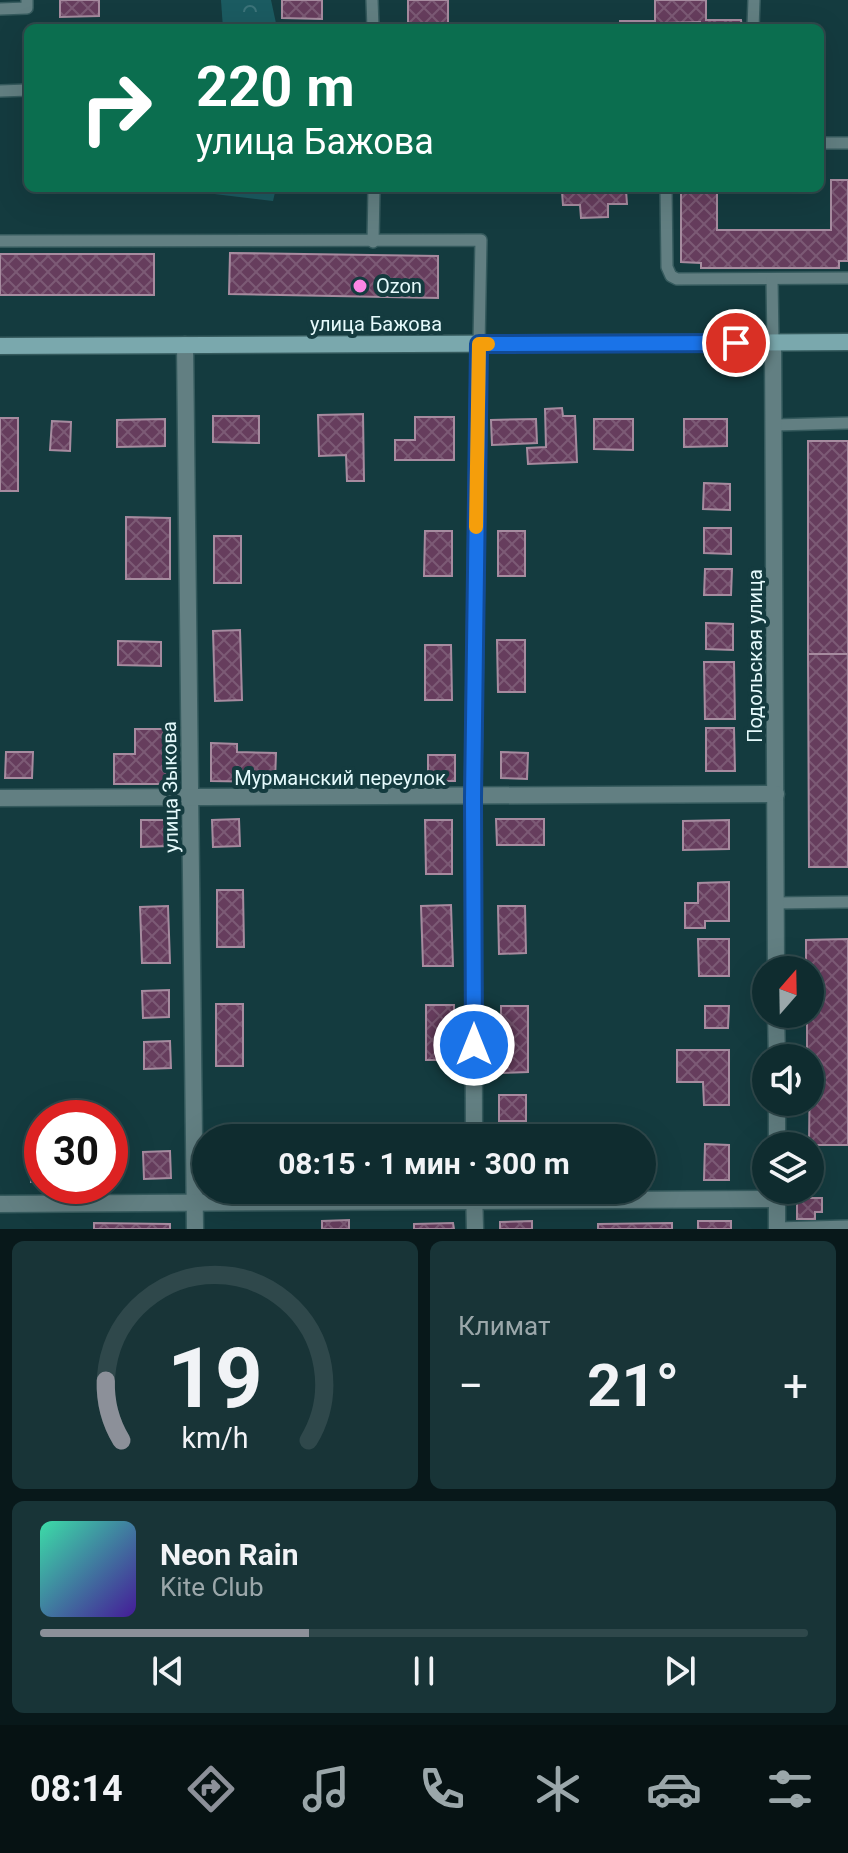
<!DOCTYPE html>
<html lang="ru">
<head>
<meta charset="utf-8">
<style>
	:root { --surface:#0f2c2f; --page:#183437; --text:#f1f3f6; --muted:#9ba7aa; --line:#2f484b; --accent:#8c9099 }
	body { margin:0; font-family:Roboto,sans-serif; background:var(--page); color:var(--text); height:100vh; display:flex; flex-direction:column; font-size:30px; white-space:nowrap }
	* { box-sizing:border-box; margin:0 }
	p { font-size:26px; color:var(--muted) }
	.icon { flex:none; width:44px; height:44px; fill:none; stroke:currentColor; stroke-width:2; stroke-linecap:round; stroke-linejoin:round }
	.map { position:relative; height:1229px; overflow:hidden }
	.sheet { display:flex; flex-direction:column; gap:12px; padding:12px; background:#08181a; flex:1 }
	.sheet>* { flex:none }
	.hud { position:absolute; left:24px; top:24px; width:800px; height:168px; border-radius:12px; box-shadow:0 8px 32px #0002,0 0 0 2px var(--line); background:#0b6e4f; color:#fff; overflow:hidden }
	.needle { width:52px; rotate:20deg }
	.fabs { position:absolute; left:752px; top:956px; display:grid; gap:16px }
	.fabs a { display:grid; place-items:center; width:72px; height:72px; border-radius:50%; background:var(--surface); box-shadow:0 8px 32px #0002,0 0 0 2px var(--line); font-size:40px }
	.speed { position:absolute; left:24px; top:1100px; display:flex; gap:16px; font-size:40px; font-weight:700; text-align:center }
	.speed>* { display:grid; place-content:center; width:104px; height:104px; border-radius:50%; background:var(--surface); box-shadow:0 8px 32px #0002,0 0 0 2px var(--line); line-height:1 }
	.speed .limit { border:12px solid #d22; background:#fff; color:#111 }
	.pin { position:absolute; display:grid; place-items:center; width:68px; height:68px; color:#fff; margin:-34px; border:4px solid #fff; border-radius:50%; box-shadow:0 2px 8px #0007 }
	.me { position:absolute; width:88px; margin:-44px; rotate:0deg; stroke-linejoin:round; filter:drop-shadow(0 0 6px #0008) }
	.turn { display:flex; align-items:center; gap:28px; height:168px; padding:0 40px; font-size:36px }
	.turn .icon { width:104px; height:104px; stroke-width:2.5 }
	.turn b { display:block; font-size:56px; line-height:68px }
	.big { font-size:60px; font-weight:700; line-height:1.1 }
	.sheet .card { flex:1; display:flex; flex-direction:column; justify-content:center; gap:12px; min-width:0; padding:0 28px; border-radius:12px; background:var(--page) }
	.sheet .dial { align-items:center; gap:0 }
	.dial svg { height:208px; overflow:visible; fill:none; stroke:var(--line); stroke-width:7; stroke-linecap:round; text-anchor:middle }
	.dial text { fill:var(--text); stroke:none }
	.song { display:flex; align-items:center; gap:24px }
	.cover { width:96px; height:96px; border-radius:12px; background:linear-gradient(135deg,hsl(160 70% 55%),hsl(260 70% 35%)) }
	.played { height:8px; border-radius:4px; background:linear-gradient(90deg,var(--accent) 35%,var(--line) 35%) }
	.keys { display:flex; justify-content:space-around; direction:ltr }
	.heat { display:flex; justify-content:space-between; align-items:center; font-size:44px; direction:ltr }
	.sheet .tiles { flex:1; display:grid; gap:12px; grid-template-columns:1fr 1fr }
	.card:last-child { grid-column:span 2 }
	.trip { position:absolute; left:192px; top:1124px; width:464px; height:80px; border-radius:40px; background:var(--surface); box-shadow:0 8px 32px #0002,0 0 0 2px var(--line); font-weight:700; line-height:80px; text-align:center }
	.tab-bar { display:flex; height:128px; justify-content:space-around; align-items:center; background:#061213; color:var(--muted) }
	.tab-bar .icon { width:56px; height:56px }
	.tab-bar .current { color:var(--accent) }
	.tab-bar b { font-size:36px; color:var(--text) }
	.map>svg:first-child { display:block }
	.forest { fill:url(#forest-crowns) }
	.building { fill:url(#building-cross-hatch); stroke:#a68b9f; stroke-width:2 }
	.lines { fill:none; stroke-linecap:round; stroke-linejoin:round }
	.service-casing { stroke:#355a5d; stroke-width:14 }
	.minor-casing { stroke:#355a5d; stroke-width:19 }
	.secondary-casing { stroke:#355a5d; stroke-width:19 }
	.service { stroke:#627f82; stroke-width:11 }
	.minor { stroke:#627f82; stroke-width:16 }
	.secondary { stroke:#7aa8ad; stroke-width:16 }
	.route-casing { stroke:#114b97; stroke-width:20 }
	.route { stroke:#1a73e8; stroke-width:14 }
	.slow { stroke:#f59e0b; stroke-width:14 }
	.poi-dot { fill:#fc86e4; stroke:#143b3f; stroke-width:3 }
	.labels { text-anchor:middle; dominant-baseline:central; stroke-width:8; stroke-linejoin:round; paint-order:stroke }
	.poi-label { font-size:20px; fill:#e5fafc; stroke:#143b3f; text-anchor:start }
	.street-label { font-size:20px; fill:#e5fafc; stroke:#143b3f }
</style>
</head>
<body>
<div class="map">
<svg width="848" height="1229" viewBox="0 0 848 1229">
	<defs>
		<pattern id="forest-crowns" width="20" height="18" patternUnits="userSpaceOnUse" patternTransform="scale(2)"><rect width="20" height="18" fill="#1b5b61"/><path d="M2 6a3 3 0 1 1 6 0M12 15a3 3 0 1 1 6 0" fill="none" stroke="#3c7379"/></pattern>
		<pattern id="building-cross-hatch" width="8" height="8" patternUnits="userSpaceOnUse" patternTransform="scale(2)"><rect width="8" height="8" fill="#663d5d"/><path d="M0 0l8 8M0 8l8-8" fill="none" stroke="#7c5a75"/></pattern>
	</defs>
	<rect width="100%" height="100%" fill="#143b3f"/>
	<g class="forest">
		<path d="M221,0H271L277,28H223Z"/>
		<path d="M165,188H276L273,201Z"/>
	</g>
	<g class="building">
		<path d="M60,0H99V16L60,17Z"/>
		<path d="M282,0H322V19L282,18Z"/>
		<rect x="408" y="0" width="40" height="28"/>
		<path d="M655,0H706V20H741L742,28H700V22L663,23V28H620V21H655Z"/>
		<path d="M831,180H848V261H839V268H701V263L681,262V188H717V230H831Z"/>
		<path d="M626,190L627,204H608V217L581,218L580,205H563L562,192Z"/>
		<path d="M230,253L438,256V298L229,294Z"/>
		<rect x="0" y="254" width="154" height="41"/>
		<path d="M562,408L563,416H575L577,462L528,464L527,448L546,447L545,409Z"/>
		<path d="M363,414L364,481H347L346,455L319,456L318,415Z"/>
		<path d="M213,416H259V443L213,442Z"/>
		<path d="M415,417H454V460H395V440H415Z"/>
		<rect x="0" y="418" width="18" height="73"/>
		<path d="M165,419V446L117,447V420Z"/>
		<path d="M536,419L537,443L492,445L491,420Z"/>
		<path d="M594,419H633V450L594,449Z"/>
		<path d="M684,419H727V446L684,447Z"/>
		<path d="M52,421L71,422L70,451L50,450Z"/>
		<rect x="808" y="441" width="40" height="213"/>
		<path d="M704,483L730,484V510L703,509Z"/>
		<path d="M126,517L170,518V579H126Z"/>
		<path d="M704,528H731V554L704,553Z"/>
		<path d="M425,531H452V576H424Z"/>
		<rect x="498" y="531" width="27" height="45"/>
		<rect x="214" y="536" width="27" height="47"/>
		<path d="M705,569H732L731,595H704Z"/>
		<path d="M706,623L733,624V650L706,649Z"/>
		<path d="M240,630L242,700L215,701L213,631Z"/>
		<path d="M497,640H525V692H498Z"/>
		<path d="M118,641L161,642V666L118,665Z"/>
		<path d="M425,645H451L452,700H425Z"/>
		<path d="M808,654H848V867H809Z"/>
		<path d="M704,662H734L735,719H705Z"/>
		<path d="M706,728H734L735,771H706Z"/>
		<path d="M135,729H171V784H114V754H135Z"/>
		<path d="M211,743L237,744V752L276,753L275,782L211,781Z"/>
		<path d="M6,752H33L32,778H5Z"/>
		<path d="M501,752L528,753L527,779L501,778Z"/>
		<rect x="428" y="755" width="27" height="26"/>
		<path d="M239,819L240,846L213,847L212,820Z"/>
		<path d="M496,819H544V845H497Z"/>
		<path d="M141,820H167L168,846L141,847Z"/>
		<path d="M425,820H452V874H426Z"/>
		<path d="M729,820V849L683,850V821Z"/>
		<path d="M729,882V921H705V928H685V903H698V883Z"/>
		<path d="M217,890H243L244,947H217Z"/>
		<path d="M451,905L453,966H423L421,906Z"/>
		<path d="M168,906L170,963H142L140,907Z"/>
		<path d="M498,906H525L526,953L499,954Z"/>
		<path d="M698,939H729V976H699Z"/>
		<path d="M848,939V1145H809L810,1058H807V1014H810V970H806V940Z"/>
		<path d="M169,990V1017L143,1018L142,991Z"/>
		<rect x="216" y="1004" width="27" height="62"/>
		<path d="M426,1005H454L455,1060H426Z"/>
		<path d="M501,1006H528V1072L501,1073Z"/>
		<path d="M705,1006H729L728,1028H705Z"/>
		<path d="M170,1041L171,1068L144,1069V1042Z"/>
		<path d="M677,1050H729V1105H704L703,1082H677Z"/>
		<rect x="499" y="1095" width="27" height="26"/>
		<path d="M42,1128V1181L31,1182L29,1129Z"/>
		<rect x="427" y="1131" width="27" height="7"/>
		<path d="M705,1144L729,1145V1180H704Z"/>
		<path d="M170,1151L171,1178L144,1179L143,1152Z"/>
		<path d="M797,1198H822V1212H815V1219H797Z"/>
		<path d="M349,1220V1229H322V1221Z"/>
		<path d="M532,1221V1229H500V1222Z"/>
		<rect x="698" y="1221" width="33" height="8"/>
		<path d="M94,1223L170,1224V1229H94Z"/>
		<path d="M453,1223L454,1229H414V1224Z"/>
		<path d="M672,1223V1229H598V1224Z"/>
	</g>
	<g class="lines">
		<defs>
			<g id="service">
				<path d="M372,0L373,28"/>
				<path d="M0,9L27,8V0"/>
				<path d="M753,28L754,0"/>
				<path d="M0,91L28,90"/>
				<path d="M820,143H848"/>
				<path d="M666,188L667,267L671,276L677,279L848,278"/>
				<path d="M0,241L481,240L479,344"/>
				<path d="M373,242L374,188"/>
				<path d="M772,279L773,342"/>
				<path d="M775,425L848,423"/>
				<path d="M776,903L848,902"/>
				<path d="M777,1228L848,1226"/>
			</g>
			<g id="minor">
				<path d="M773,342L776,970"/>
				<path d="M185,345L195,1229"/>
				<path d="M0,798L776,794"/>
				<path d="M776,1014L777,1058"/>
				<path d="M777,1102V1146"/>
				<path d="M474,1138L473,798L479,344"/>
				<path d="M474,1190L475,1229"/>
				<path d="M777,1192V1229"/>
				<path d="M0,1204L777,1199"/>
			</g>
			<path id="secondary" d="M0,346L848,342"/>
		</defs>
		<use href="#service" class="service-casing"/>
		<use href="#minor" class="minor-casing"/>
		<use href="#secondary" class="secondary-casing"/>
		<use href="#service" class="service"/>
		<use href="#minor" class="minor"/>
		<use href="#secondary" class="secondary"/>
	</g>
	<g class="lines">
		<defs>
			<path id="route" d="M474,1045L473,798L479,344L736,343"/>
		</defs>
		<use href="#route" class="route-casing"/>
		<use href="#route" class="route"/>
		<path class="slow" d="M476,527L479,344H488"/>
	</g>
	<circle class="poi-dot" cx="360" cy="286" r="8"/>
	<g class="labels">
		<g class="poi-label">
			<text x="376" y="286">Ozon</text>
		</g>
		<g class="street-label">
			<text x="376" y="324">улица Бажова</text>
			<text transform="translate(755 656) rotate(-90)">Подольская улица</text>
			<text x="340" y="778">Мурманский переулок</text>
			<text transform="translate(170 787) rotate(-91)">улица Зыкова</text>
		</g>
	</g>
</svg>
<div class="fabs">
<a><svg class="needle" viewBox="-14 -14 28 28"><path d="M0-13l5 13h-10z" fill="#e53935"/><path d="M0 13l5-13h-10z" fill="#9ba7aa"/></svg></a>
<a><svg class="icon" aria-label="sound" viewBox="0 0 24 24"><path d="M4 9h4l5-4v14l-5-4H4zM17 9q2 3 0 6"/></svg></a>
<a><svg class="icon" aria-label="layers" viewBox="0 0 24 24"><path d="M12 4l9 5-9 5-9-5zM3 14l9 5 9-5"/></svg></a>
</div>
<div class="speed"><div class="limit">30</div></div>
<div class="pin" style="left:736px;top:343px;background:#d93025"><svg class="icon" aria-label="arrive" viewBox="0 0 24 24"><path d="M6 21V4h12l-3 4 3 4H6"/></svg></div>
<svg class="me" style="left:474px;top:1045px" viewBox="-20 -20 40 40"><circle r="17" fill="#1a73e8" stroke="#fff" stroke-width="3"/><path d="M0-11L8 9 0 5-8 9z" fill="#fff"/></svg>
<div class="trip">08:15 · 1 мин · 300 m</div>
<div class="hud">
<div class="turn"><svg class="icon" aria-label="right" viewBox="0 0 24 24"><path d="M7 20v-9h11M14 6l5 5-5 5"/></svg><div><b>220 m</b>улица Бажова</div></div>
</div>
</div>
<section class="sheet">
<div class="tiles">
<div class="card dial"><svg viewBox="0 0 100 80">
<path d="M14 69A42 42 0 1 1 86 69"/>
<path d="M14 69A42 42 0 0 1 8 46" stroke="#8c9099"/>
<text x="50" y="56" font-size="32" font-weight="700">19</text>
<text x="50" y="72" font-size="11">km/h</text>
</svg></div>
<div class="card"><p>Климат</p>
<div class="heat"><a>−</a><b class="big">21°</b><a>+</a></div>
</div>
<div class="card">
<div class="song"><i class="cover"></i><div><b>Neon Rain</b><p>Kite Club</p></div></div>
<div class="played"></div>
<div class="keys"><svg class="icon" aria-label="previous" viewBox="0 0 24 24"><path d="M18 5L8 12l10 7zM5 5v14"/></svg><svg class="icon" aria-label="pause" viewBox="0 0 24 24"><path d="M8 5v14M16 5v14"/></svg><svg class="icon" aria-label="next" viewBox="0 0 24 24"><path d="M6 5l10 7-10 7zM19 5v14"/></svg></div>
</div>
</div>
</section>
<nav class="tab-bar">
<b>08:14</b>
<svg class="icon current" aria-label="directions" viewBox="0 0 24 24"><path d="M12 3l9 9-9 9-9-9zM9 14v-3h6M13 9l2 2-2 2"/></svg>
<svg class="icon" aria-label="music" viewBox="0 0 24 24"><path d="M9 18V5l10-2v13"/><circle cx="6" cy="18" r="3"/><circle cx="16" cy="16" r="3"/></svg>
<svg class="icon" aria-label="phone" viewBox="0 0 24 24"><path d="M5 4h4l2 5-3 2q2 4 5 5l2-3 5 2v4C11 20 4 13 5 4z"/></svg>
<svg class="icon" aria-label="climate" viewBox="0 0 24 24"><path d="M12 3v18M4 7l16 10M4 17L20 7"/></svg>
<svg class="icon" aria-label="car" viewBox="0 0 24 24"><path d="M5 17H2v-5l4-1 3-4h7l3 4 3 1v5h-3M9 17h6M6 11h13"/><circle cx="7" cy="17" r="2"/><circle cx="17" cy="17" r="2"/></svg>
<svg class="icon" aria-label="filters" viewBox="0 0 24 24"><path d="M4 7h16M4 17h16"/><circle cx="9" cy="7" r="2"/><circle cx="15" cy="17" r="2"/></svg>
</nav>
</body>
</html>
